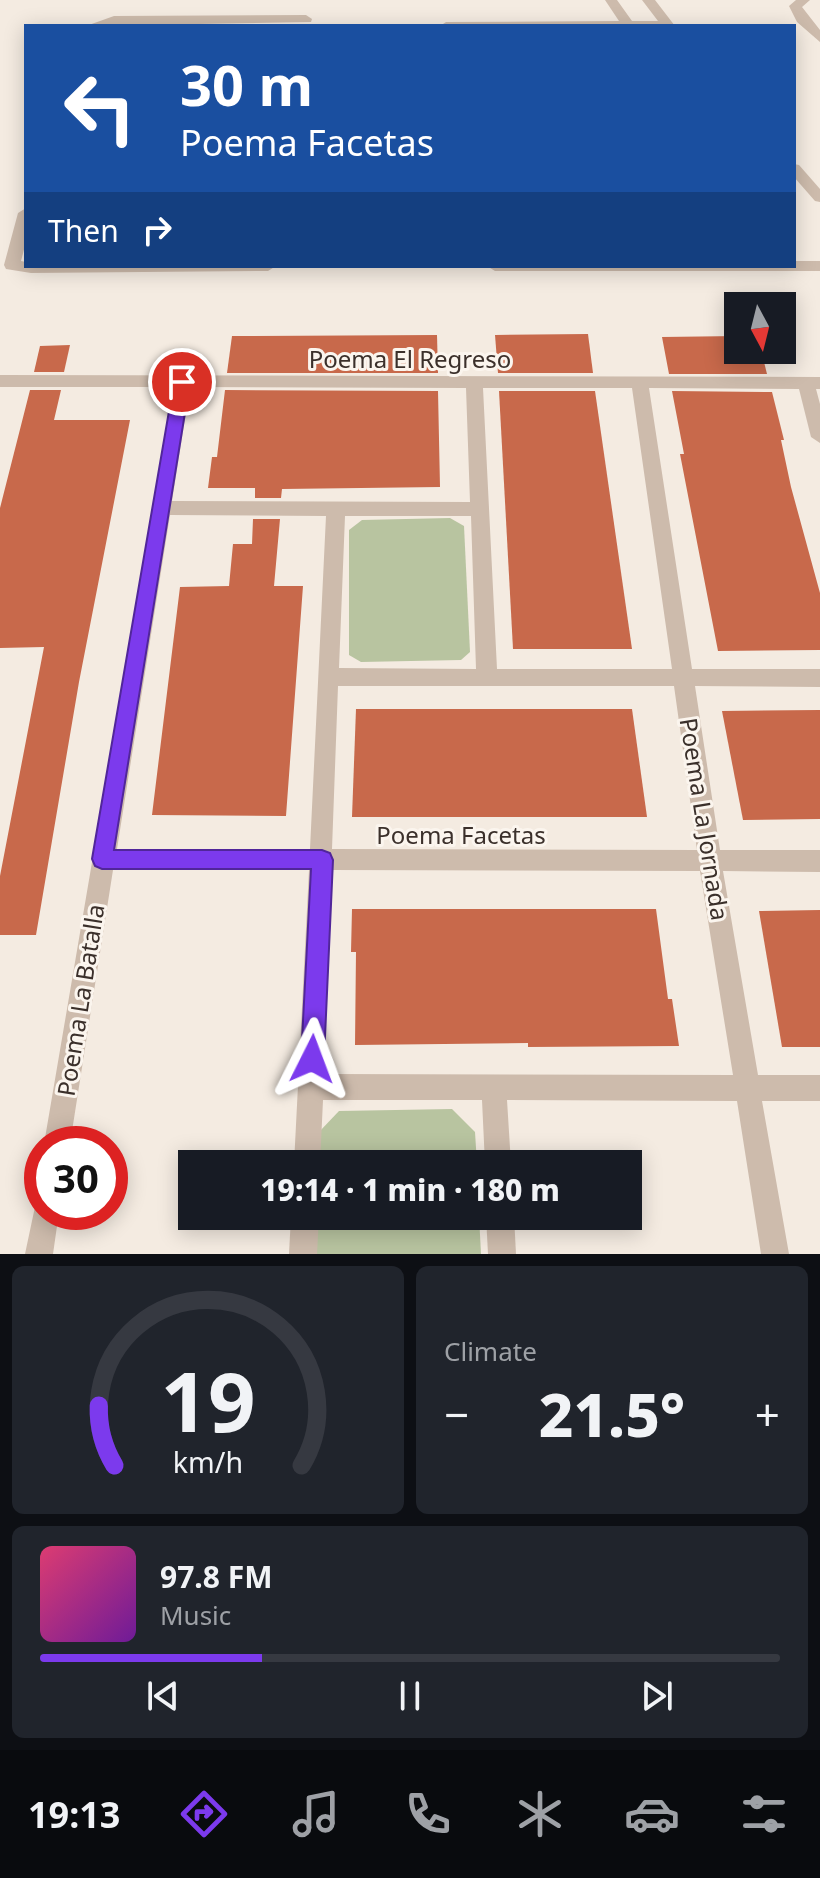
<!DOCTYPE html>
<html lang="en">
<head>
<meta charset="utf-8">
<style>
	:root { --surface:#171b24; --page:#20242c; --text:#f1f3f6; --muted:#9ea1a6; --line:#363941; --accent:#7c3aed }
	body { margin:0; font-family:"Noto Sans",sans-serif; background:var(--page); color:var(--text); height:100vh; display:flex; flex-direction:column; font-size:30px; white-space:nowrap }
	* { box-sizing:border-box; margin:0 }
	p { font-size:26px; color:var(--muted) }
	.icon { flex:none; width:44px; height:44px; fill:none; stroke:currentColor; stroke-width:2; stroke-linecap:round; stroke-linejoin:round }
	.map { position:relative; height:1254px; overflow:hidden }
	.details { display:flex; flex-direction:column; gap:12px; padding:12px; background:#0d0f14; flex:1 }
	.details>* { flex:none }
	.hud { position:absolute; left:24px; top:24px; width:772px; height:244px; border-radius:0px; box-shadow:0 4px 20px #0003; background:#1a4fa0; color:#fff; overflow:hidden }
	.needle { width:52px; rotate:173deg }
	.controls { position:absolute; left:724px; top:292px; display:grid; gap:16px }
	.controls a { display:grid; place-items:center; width:72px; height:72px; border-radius:0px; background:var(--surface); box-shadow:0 4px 20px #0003; font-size:40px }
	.speed { position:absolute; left:24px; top:1126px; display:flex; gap:16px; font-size:40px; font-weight:700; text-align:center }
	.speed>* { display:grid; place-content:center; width:104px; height:104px; border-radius:50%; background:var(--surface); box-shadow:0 4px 20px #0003; line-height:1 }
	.speed .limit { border:12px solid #d22; background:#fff; color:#111 }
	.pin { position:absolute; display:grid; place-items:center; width:68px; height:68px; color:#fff; margin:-34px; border:4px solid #fff; border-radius:50%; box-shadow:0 2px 8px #0007 }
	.me { position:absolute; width:88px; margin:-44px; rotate:3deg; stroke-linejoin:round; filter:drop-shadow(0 0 6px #0008) }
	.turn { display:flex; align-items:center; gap:28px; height:168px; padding:0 24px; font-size:36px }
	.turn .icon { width:104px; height:104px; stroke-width:2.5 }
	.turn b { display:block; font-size:56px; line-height:68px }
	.then { display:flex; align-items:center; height:76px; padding:0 24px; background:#0003; gap:16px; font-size:30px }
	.big { font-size:60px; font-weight:800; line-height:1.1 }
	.details .widget { flex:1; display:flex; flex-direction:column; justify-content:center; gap:12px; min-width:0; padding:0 28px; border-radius:12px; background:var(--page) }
	.details .dial { align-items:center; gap:0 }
	.dial svg { height:208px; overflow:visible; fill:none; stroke:var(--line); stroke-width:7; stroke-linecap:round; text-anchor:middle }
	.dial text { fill:var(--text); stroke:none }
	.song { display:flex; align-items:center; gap:24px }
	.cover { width:96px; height:96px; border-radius:12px; background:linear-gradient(135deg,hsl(340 70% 55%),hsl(280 70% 35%)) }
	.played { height:8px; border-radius:4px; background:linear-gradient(90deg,var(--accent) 30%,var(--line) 30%) }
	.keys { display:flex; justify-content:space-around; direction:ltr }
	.heat { display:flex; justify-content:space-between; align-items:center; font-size:44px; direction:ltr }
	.details .tiles { flex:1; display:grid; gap:12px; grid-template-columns:1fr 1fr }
	.widget:last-child { grid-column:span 2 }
	.trip { position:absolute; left:178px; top:1150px; width:464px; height:80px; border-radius:0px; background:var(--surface); box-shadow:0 4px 20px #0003; font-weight:800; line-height:80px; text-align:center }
	.tabs { display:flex; height:128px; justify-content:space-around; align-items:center; background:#090b0e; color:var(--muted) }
	.tabs .icon { width:56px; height:56px }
	.tabs .on { color:var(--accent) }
	.tabs b { font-size:36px; color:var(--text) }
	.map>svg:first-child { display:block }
	.green { fill:#b8c4a0 }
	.building { fill:#c8694b }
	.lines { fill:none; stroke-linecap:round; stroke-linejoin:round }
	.street { fill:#cdbbac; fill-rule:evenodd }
	.route { fill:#7c3aed; stroke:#51269a; stroke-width:2 }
	.labels { text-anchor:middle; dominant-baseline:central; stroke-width:6; stroke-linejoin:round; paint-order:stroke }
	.street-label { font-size:24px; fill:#3b302b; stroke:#fbf5ee }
</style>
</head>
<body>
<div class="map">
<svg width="820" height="1254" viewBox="0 0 820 1254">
	<rect width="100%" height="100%" fill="#f4ebe1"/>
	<g class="green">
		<path d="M450,518L464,526L470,652L461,660L361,662L349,655V530L362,520Z"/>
		<path d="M452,1109L475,1132L477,1164H319V1132L339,1111Z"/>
		<path d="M317,1216H479L481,1254H316Z"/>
	</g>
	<g class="building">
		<path d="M588,334L593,373H498L495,335Z"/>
		<path d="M437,335L438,373H227L232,336Z"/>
		<path d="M738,336V350H761L767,374H669L662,337Z"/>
		<path d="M70,345L64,372H34L40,346Z"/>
		<path d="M30,390H61L54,420H130L79,682L36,935H0V876L44,647L0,648V508Z"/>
		<path d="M225,390L438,391L440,487L282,489L281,498H255V488H208L212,457H217Z"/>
		<path d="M499,391H595L632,649H513Z"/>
		<path d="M672,391L772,392L784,440H781L791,487L820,593V650L718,651L680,454H684Z"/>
		<path d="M253,519H280L274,586H303L286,816L152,815L180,587L229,586L233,544H252Z"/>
		<path d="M356,709H632L647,817H352Z"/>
		<path d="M820,710V819L743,820L722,711Z"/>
		<path d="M352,909H656L668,999H672L679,1046L528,1047V1043L355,1045L356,952H351Z"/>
		<path d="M820,910V1047H782L759,911Z"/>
	</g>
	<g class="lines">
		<g class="street">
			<path d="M605,0H617L632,21H658L642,0H655L675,26H440L446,22L619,21Z"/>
			<path d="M796,0H810L802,7L820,30V42L797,22L789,6Z"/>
			<path d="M306,15L312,19L311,22L86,26L114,16Z"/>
			<path d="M794,164L799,165L820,189V202L815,201L794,177Z"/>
			<path d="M26,208V242L21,261L26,262V266H276L268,271L31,273L6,269L4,265L18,213Z"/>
			<path d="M794,261H820V271H495L487,266H794Z"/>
			<path d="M0,375L820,377V389H816L820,404V443L811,437L799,389L649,388L692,669H820V687L695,686L720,850H820V872L723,871L758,1075H820V1101H762L789,1254H761L737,1101L507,1100L511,1164H485L482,1100H323L320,1164H294L309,870H113L70,1144H44L173,387H0ZM190,387L466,388L470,502L172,501ZM483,388H632L672,669H497ZM170,515L326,516L310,849H117ZM345,516H471L476,669L339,668ZM338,686H674L697,850L332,849ZM331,870L700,871L733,1075L324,1074Z"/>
			<path d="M42,1200V1212H59L53,1254H25L36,1202Z"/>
			<path d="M291,1216H319L317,1254H289Z"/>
			<path d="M486,1216H514L516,1254H488Z"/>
		</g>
	</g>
	<path class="route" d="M182,376L190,382L114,850H322L330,853L333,860L324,1059L320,1067L312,1071L304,1067L301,1059L311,869H102L95,866L92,859L174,382Z"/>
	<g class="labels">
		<g class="street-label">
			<text x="410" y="358">Poema El Regreso</text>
			<text transform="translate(705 819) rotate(81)">Poema La Jornada</text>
			<text x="461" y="834">Poema Facetas</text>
			<text transform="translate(80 1000) rotate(-81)">Poema La Batalla</text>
		</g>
	</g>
</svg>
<div class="controls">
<a><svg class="needle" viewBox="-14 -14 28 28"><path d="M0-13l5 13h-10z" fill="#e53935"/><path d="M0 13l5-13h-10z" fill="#9ea1a6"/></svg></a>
</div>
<div class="speed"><div class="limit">30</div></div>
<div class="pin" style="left:182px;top:382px;background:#d93025"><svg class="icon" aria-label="arrive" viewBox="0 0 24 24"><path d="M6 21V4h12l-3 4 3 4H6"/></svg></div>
<svg class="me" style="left:312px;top:1059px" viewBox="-20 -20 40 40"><path d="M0-17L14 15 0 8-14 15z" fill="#7c3aed" stroke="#fff" stroke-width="4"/></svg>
<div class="trip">19:14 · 1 min · 180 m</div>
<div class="hud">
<div class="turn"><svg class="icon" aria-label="left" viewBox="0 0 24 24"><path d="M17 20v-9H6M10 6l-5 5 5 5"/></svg><div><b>30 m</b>Poema Facetas</div></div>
<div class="then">Then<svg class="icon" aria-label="right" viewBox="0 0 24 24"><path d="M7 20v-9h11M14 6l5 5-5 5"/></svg></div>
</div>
</div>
<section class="details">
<div class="tiles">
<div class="widget dial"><svg viewBox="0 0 100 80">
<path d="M14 69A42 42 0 1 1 86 69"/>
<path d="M14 69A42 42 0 0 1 8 46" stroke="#7c3aed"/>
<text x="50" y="56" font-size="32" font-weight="700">19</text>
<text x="50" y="72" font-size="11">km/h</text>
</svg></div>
<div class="widget"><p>Climate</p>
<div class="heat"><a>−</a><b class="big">21.5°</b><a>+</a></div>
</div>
<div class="widget">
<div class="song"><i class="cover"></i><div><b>97.8 FM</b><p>Music</p></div></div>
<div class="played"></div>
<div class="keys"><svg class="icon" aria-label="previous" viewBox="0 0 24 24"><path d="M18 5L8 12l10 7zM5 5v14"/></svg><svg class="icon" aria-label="pause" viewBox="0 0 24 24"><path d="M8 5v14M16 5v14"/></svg><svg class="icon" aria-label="next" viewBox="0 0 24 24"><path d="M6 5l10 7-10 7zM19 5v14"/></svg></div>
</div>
</div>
</section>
<nav class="tabs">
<b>19:13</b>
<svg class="icon on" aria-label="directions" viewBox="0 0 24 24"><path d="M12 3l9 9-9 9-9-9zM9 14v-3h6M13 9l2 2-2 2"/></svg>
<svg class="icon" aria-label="music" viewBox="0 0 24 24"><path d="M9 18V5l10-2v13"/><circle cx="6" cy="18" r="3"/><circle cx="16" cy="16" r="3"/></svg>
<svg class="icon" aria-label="phone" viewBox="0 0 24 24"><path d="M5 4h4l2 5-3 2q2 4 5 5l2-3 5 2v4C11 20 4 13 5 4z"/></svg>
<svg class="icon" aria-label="climate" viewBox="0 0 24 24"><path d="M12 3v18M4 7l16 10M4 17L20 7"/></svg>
<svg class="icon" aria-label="car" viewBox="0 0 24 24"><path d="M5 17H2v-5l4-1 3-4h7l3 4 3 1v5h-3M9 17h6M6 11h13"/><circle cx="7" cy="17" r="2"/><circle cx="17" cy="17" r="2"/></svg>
<svg class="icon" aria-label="filters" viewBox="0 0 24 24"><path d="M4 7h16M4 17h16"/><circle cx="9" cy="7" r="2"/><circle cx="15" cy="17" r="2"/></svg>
</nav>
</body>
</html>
